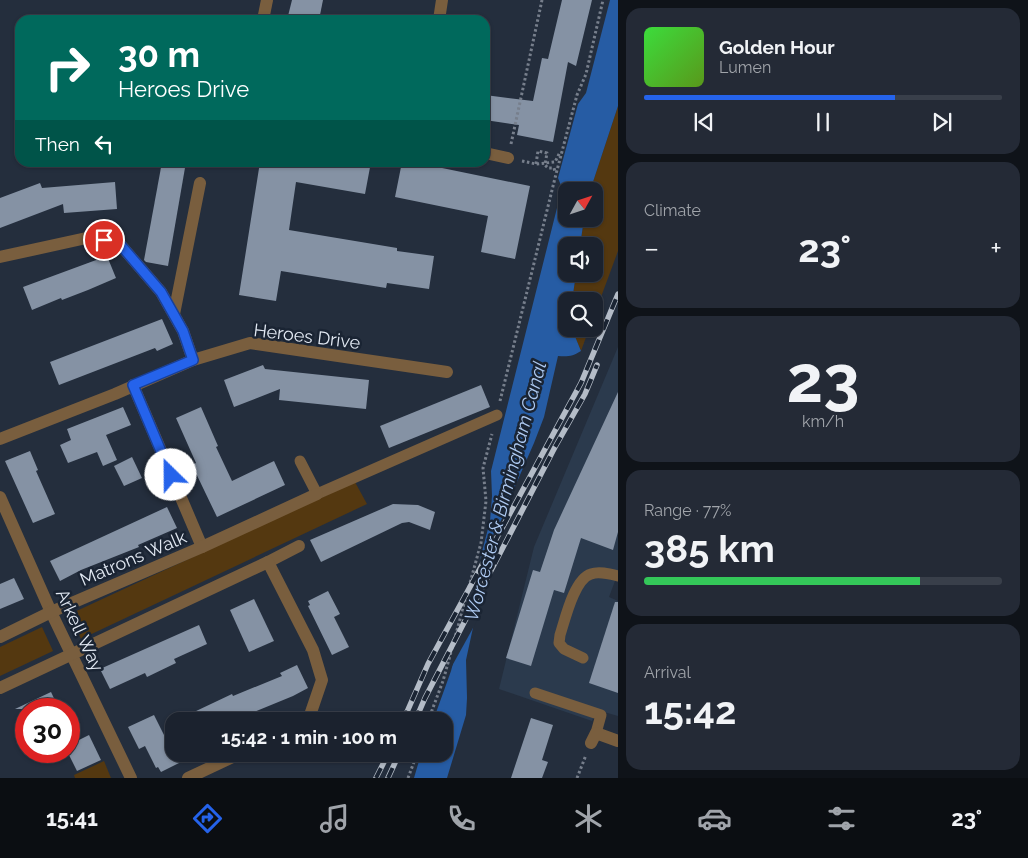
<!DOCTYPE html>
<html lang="en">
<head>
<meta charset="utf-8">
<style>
	:root { --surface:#1b222e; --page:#242a36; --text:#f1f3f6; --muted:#a0a4aa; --line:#393f4a; --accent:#2563eb }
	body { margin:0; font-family:Raleway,sans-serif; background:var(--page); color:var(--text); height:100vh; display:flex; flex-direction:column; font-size:19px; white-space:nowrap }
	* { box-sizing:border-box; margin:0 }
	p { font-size:16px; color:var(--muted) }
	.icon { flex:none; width:28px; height:28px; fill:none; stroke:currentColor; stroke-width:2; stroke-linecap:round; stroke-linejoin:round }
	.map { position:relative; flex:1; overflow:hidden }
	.side { display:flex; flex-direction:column; gap:8px; padding:8px; background:#0f1319; width:410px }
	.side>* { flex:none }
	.hud { position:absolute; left:15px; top:15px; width:475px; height:152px; border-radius:15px; box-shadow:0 1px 4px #0004,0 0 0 1px var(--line); background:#00695c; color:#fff; overflow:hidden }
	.needle { width:32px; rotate:50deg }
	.tools { position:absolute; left:558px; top:182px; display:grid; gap:10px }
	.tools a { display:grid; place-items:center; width:45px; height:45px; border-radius:10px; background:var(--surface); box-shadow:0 1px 4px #0004,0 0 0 1px var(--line); font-size:25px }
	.speed { position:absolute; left:15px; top:698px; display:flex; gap:10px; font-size:25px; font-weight:700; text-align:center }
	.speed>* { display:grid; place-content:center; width:65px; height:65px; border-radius:50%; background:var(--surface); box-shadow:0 1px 4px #0004,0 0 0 1px var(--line); line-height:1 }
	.speed .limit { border:8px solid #d22; background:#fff; color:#111 }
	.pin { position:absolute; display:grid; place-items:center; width:42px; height:42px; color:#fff; margin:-21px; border:2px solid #fff; border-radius:50%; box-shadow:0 1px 5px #0007 }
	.me { position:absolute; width:55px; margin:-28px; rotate:337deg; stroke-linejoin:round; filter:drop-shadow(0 0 4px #0008) }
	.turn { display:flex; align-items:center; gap:18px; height:105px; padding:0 20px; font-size:22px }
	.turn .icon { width:65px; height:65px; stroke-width:2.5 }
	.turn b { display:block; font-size:35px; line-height:42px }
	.then { display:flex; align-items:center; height:48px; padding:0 20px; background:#0003; gap:10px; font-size:19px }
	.big { font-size:38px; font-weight:700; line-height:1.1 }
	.side .widget { flex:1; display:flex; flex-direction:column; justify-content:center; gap:8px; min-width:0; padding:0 18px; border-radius:15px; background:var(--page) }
	.side .dial { align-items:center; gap:0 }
	.dial b { font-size:65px; line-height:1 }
	.song { display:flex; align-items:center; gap:15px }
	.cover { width:60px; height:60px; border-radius:8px; background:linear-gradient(135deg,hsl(120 70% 55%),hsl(90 70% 35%)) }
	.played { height:5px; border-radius:2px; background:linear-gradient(90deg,var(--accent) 70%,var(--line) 70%) }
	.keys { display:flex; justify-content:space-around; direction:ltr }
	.heat { display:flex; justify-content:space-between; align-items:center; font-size:28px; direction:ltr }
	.charge { height:8px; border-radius:4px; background:linear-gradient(90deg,#34c759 77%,var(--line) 0) }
	.trip { position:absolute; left:165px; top:712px; width:288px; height:50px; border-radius:15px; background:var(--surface); box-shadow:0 1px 4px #0004,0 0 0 1px var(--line); font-weight:700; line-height:50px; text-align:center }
	.tab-bar { display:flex; height:80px; justify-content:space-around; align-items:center; background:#0b0e12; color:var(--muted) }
	.tab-bar .icon { width:35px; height:35px }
	.tab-bar .current { color:var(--accent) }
	.tab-bar b { font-size:22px; color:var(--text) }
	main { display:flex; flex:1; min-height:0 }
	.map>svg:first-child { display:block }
	.built { fill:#2b3a4d }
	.green { fill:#543810 }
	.water { fill:#265ca4 }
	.pier { fill:#242e3d }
	.building { fill:#8592a4 }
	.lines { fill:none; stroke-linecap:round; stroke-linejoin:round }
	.path { stroke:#777f8c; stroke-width:3; stroke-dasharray:2.5 2.5; stroke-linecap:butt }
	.lane { stroke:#795e3e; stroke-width:11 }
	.street { stroke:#795e3e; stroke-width:12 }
	.rail-casing { stroke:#b4bcc7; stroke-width:5.5 }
	.rail { stroke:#1a2433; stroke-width:4; stroke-dasharray:11; stroke-linecap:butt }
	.route-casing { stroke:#184099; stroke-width:12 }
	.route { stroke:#2563eb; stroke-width:9 }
	.labels { text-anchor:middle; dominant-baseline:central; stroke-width:5; stroke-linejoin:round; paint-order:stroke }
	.street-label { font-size:18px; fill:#e2e9f3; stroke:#1a2433 }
	.water-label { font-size:19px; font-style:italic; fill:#aecaf2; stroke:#1a2433 }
</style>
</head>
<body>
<main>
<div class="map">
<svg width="618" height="778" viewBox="0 0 618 778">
	<rect width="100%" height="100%" fill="#242e3d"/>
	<g class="built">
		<path d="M27,163V162L142,163L28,167Z"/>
		<path d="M618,347V573L609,597L618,601V716L597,710L592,721L499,689L534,547Z"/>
	</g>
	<g class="green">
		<path d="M618,106V251L594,316V301H572L576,274H594V246H580L584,219H594V191H590Z"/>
		<path d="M572,329H589L581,351L572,330Z"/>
		<path d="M355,482L367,504L81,639L70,614Z"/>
		<path d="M42,627L53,651L0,676V647Z"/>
		<path d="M104,761L111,778H75L74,775Z"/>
	</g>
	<path class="water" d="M610,0H618V106L590,191H566V219H584L580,246H566V274H576L572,301H566V329H572L581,351C573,356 568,357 558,356L544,417L534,443L509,500L474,623L466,660L467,698L466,715L447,778H414L421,754H444V721H433L451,671L490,521L492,496L491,471L562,188L558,178L578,104L586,93Z"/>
	<path class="pier" d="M512,500L478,619L447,675L474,570Z"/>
	<g class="building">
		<path d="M292,0H323L319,20H287Z"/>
		<path d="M562,0H592L576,66L568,62L553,142L517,135L519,125L485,120V95L533,101L542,58L548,59Z"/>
		<path d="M162,162H186L168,266L146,262L144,260Z"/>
		<path d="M260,162H371L365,194L296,182L289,230L397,248V251L434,256L429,289L387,283L386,288L281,271L276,301L239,295Z"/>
		<path d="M402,162H413L530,186L515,259L481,252L488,216L395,197Z"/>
		<path d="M115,182L117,209L64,213L63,204L0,228V198L40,183L42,188Z"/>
		<path d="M107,256L116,278L88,290L62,300L61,298L32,310L23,287Z"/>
		<path d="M162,319L173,344L157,351L155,348L59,385L50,362Z"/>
		<path d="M263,365L265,369L369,380L366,409L279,400L280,389L234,407L224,380Z"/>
		<path d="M481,385L490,407L389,448L380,426Z"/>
		<path d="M618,392V532L613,550L581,538L564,593L554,590L531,666L506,658L533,570L540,572L554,530Z"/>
		<path d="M123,407L131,425L106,435L117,460L103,466L97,452L68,463L60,445L71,440L67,429Z"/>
		<path d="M201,407L218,446L216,447L232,481L274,461L285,485L217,517L192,465L196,463L176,418Z"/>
		<path d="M30,451L38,470L36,471L55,514L33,523L5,461Z"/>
		<path d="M132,457L142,478L124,486L114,466Z"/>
		<path d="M393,504L418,505L435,512L430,530L409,522L402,523L321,562L310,540Z"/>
		<path d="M167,507L177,528L138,545L139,547L81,570L60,581L50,561Z"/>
		<path d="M14,578L24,599L0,609V584Z"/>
		<path d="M328,591L340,614L334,617L349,647L332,655L308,606L310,605L308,601Z"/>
		<path d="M254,599L274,641L249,652L230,610Z"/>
		<path d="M615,602H618V693L589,683Z"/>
		<path d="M199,625L207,644L174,659L176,663L147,677L145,673L110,689L100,669Z"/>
		<path d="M297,665L308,688L293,696L232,721H175L232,694L233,696L282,676L280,673Z"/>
		<path d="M51,692L59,709H15Z"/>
		<path d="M154,715L169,745L174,743V754H197L161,772L158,767L156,768L145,746L139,749L128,727Z"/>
		<path d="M531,718L553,725L542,760L548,762L542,778H511Z"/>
		<path d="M89,735L101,760L77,771L69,755V745Z"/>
	</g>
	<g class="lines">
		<g class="path">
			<path d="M511,144L542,0"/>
			<path d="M522,161L536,164L555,162L560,152"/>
			<path d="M536,164L538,151L547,153L545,165L548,168H554L555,172"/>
			<path d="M500,401L556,174L577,95L586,74L603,0"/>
			<path d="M428,721L443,681L481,543L486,501L483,468L492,434"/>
			<path d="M408,778L417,754"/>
			<path d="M577,778L586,755"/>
		</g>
		<g class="lane">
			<path d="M300,461L317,494L497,415"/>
			<path d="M583,658L564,649L559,643L560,635C565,620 574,579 591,574C599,571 610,574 618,576"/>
			<path d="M535,693L601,715L596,733"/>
		</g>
		<g class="street">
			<path d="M263,20L267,0"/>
			<path d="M439,20L442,0"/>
			<path d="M485,153L508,158"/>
			<path d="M0,257L91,237L118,242L161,292L183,331L193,360"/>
			<path d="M174,314L200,183"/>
			<path d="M133,385L202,547"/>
			<path d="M0,439L115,394L193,360L250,343L447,372"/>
			<path d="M0,497L51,612L131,778"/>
			<path d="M268,562L299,546"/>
			<path d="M0,637L51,612L202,547L317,494"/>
			<path d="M0,688L268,562L313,650L322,680L308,721"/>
			<path d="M591,743L596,733L618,741"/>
			<path d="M188,778L239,754"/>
		</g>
		<defs>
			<g id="rail">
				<path d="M403,721L428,664L581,383L618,294"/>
				<path d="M415,721L425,698L555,447L585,394L597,365"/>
				<path d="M376,778L388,754"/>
				<path d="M388,778L399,754"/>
			</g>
		</defs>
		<use href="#rail" class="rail-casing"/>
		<use href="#rail" class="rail"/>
	</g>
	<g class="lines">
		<defs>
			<path id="route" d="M104,240L118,242L161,292L183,331L193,360L133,385L171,475"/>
		</defs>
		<use href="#route" class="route-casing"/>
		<use href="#route" class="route"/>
	</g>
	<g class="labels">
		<g class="street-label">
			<text transform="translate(307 336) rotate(7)">Heroes Drive</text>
			<text transform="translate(133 558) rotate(-23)">Matrons Walk</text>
			<text transform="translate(80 630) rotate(65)">Arkell Way</text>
		</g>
		<g class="water-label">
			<text transform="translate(505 491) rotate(-75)">Worcester &amp; Birmingham Canal</text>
		</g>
	</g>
</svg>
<div class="tools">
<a><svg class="needle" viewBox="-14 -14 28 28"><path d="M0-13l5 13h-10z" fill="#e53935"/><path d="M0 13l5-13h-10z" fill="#a0a4aa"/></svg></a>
<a><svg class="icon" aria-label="sound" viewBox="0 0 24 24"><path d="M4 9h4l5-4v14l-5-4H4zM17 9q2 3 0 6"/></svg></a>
<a><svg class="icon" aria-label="search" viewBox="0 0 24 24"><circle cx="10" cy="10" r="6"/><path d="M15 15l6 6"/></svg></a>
</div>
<div class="speed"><div class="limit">30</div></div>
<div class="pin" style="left:104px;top:240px;background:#d93025"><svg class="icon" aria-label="arrive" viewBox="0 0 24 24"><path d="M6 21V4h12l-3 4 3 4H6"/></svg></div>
<svg class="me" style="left:171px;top:475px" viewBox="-20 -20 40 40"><circle r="19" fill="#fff"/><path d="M0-13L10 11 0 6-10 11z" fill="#2563eb"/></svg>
<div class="trip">15:42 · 1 min · 100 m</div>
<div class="hud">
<div class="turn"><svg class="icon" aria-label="right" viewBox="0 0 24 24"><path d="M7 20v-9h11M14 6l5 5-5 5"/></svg><div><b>30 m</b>Heroes Drive</div></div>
<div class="then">Then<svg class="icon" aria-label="left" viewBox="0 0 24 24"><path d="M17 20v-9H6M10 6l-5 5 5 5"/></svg></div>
</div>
</div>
<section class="side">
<div class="widget">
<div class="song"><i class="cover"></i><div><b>Golden Hour</b><p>Lumen</p></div></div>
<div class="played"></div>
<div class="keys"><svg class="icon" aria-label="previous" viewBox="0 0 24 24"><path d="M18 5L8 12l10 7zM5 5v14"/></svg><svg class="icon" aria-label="pause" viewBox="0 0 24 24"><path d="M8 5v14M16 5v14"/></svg><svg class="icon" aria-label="next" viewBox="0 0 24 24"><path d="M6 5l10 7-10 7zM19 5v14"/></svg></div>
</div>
<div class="widget"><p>Climate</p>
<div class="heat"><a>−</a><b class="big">23°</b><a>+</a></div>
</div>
<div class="widget dial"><b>23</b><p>km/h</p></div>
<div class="widget"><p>Range · 77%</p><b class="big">385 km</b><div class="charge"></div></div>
<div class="widget"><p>Arrival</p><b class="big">15:42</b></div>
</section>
</main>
<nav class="tab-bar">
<b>15:41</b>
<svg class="icon current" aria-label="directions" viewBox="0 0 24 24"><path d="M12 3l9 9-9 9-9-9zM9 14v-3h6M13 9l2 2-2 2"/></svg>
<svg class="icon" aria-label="music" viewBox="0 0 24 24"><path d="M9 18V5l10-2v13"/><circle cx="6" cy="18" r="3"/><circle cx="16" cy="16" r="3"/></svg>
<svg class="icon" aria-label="phone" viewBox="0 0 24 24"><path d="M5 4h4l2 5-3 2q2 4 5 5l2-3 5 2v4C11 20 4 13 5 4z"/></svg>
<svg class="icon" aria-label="climate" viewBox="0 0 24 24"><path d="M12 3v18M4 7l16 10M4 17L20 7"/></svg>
<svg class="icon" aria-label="car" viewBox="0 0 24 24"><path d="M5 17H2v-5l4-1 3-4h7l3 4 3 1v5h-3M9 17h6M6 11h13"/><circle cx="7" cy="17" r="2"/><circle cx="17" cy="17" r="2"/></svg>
<svg class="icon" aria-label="filters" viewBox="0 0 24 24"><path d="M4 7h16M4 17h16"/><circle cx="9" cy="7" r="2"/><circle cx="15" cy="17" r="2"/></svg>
<b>23°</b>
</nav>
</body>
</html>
